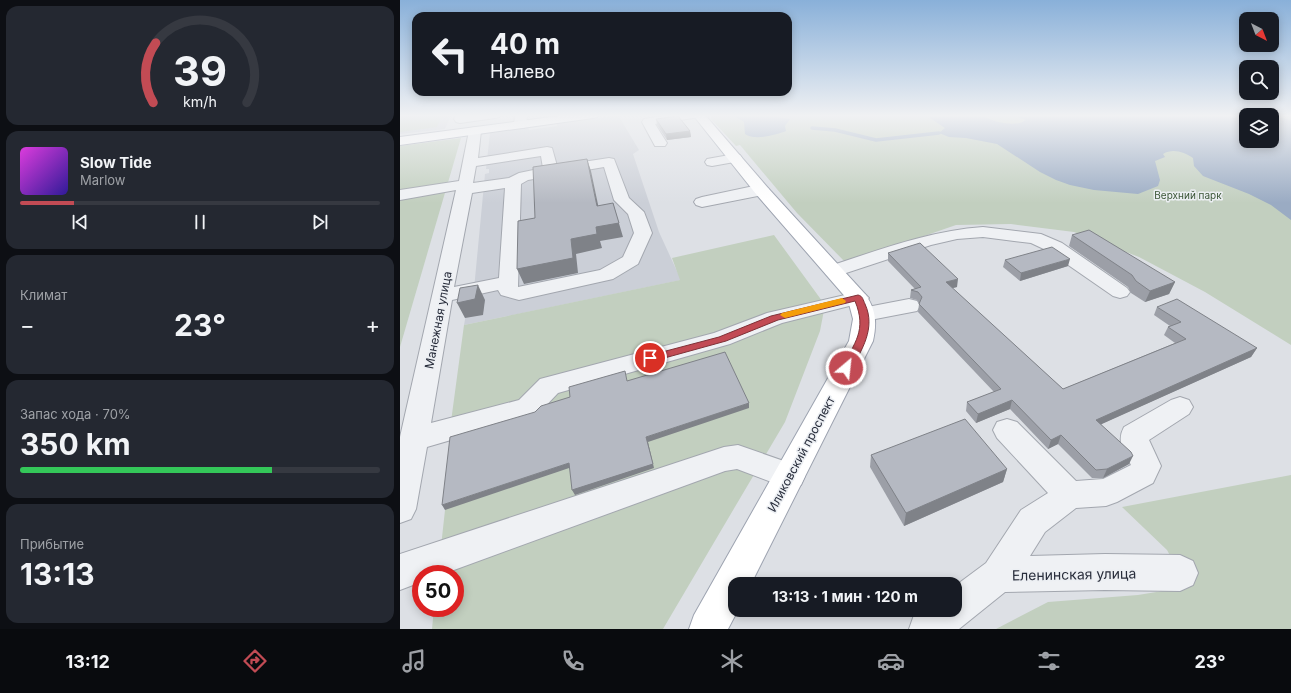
<!DOCTYPE html>
<html lang="ru">
<head>
<meta charset="utf-8">
<style>
	:root { --surface:#171b24; --page:#242831; --text:#f1f3f6; --muted:#9ea1a6; --line:#363941; --accent:#c24b54 }
	body { margin:0; font-family:Inter,sans-serif; background:var(--page); color:var(--text); height:100vh; display:flex; flex-direction:column; font-size:15px; white-space:nowrap }
	* { box-sizing:border-box; margin:0 }
	p { font-size:13px; color:var(--muted) }
	.icon { flex:none; width:22px; height:22px; fill:none; stroke:currentColor; stroke-width:2; stroke-linecap:round; stroke-linejoin:round }
	.map { position:relative; flex:1; overflow:hidden }
	.side { display:flex; flex-direction:column; gap:6px; padding:6px; background:#0d0f14; width:400px }
	.side>* { flex:none }
	.banner { position:absolute; left:12px; top:12px; width:380px; height:84px; border-radius:12px; box-shadow:0 2px 10px #0003; background:#171b24; color:var(--text); overflow:hidden }
	.needle { width:26px; rotate:138deg }
	.buttons { position:absolute; left:839px; top:12px; display:grid; gap:8px }
	.buttons a { display:grid; place-items:center; width:40px; height:40px; border-radius:8px; background:var(--surface); box-shadow:0 2px 10px #0003; font-size:20px }
	.speed { position:absolute; left:12px; top:565px; display:flex; gap:8px; font-size:20px; font-weight:700; text-align:center }
	.speed>* { display:grid; place-content:center; width:52px; height:52px; border-radius:50%; background:var(--surface); box-shadow:0 2px 10px #0003; line-height:1 }
	.speed .limit { border:6px solid #d22; background:#fff; color:#111 }
	.pin { position:absolute; display:grid; place-items:center; width:34px; height:34px; color:#fff; margin:-17px; border:2px solid #fff; border-radius:50%; box-shadow:0 1px 4px #0007 }
	.me { position:absolute; width:44px; margin:-22px; rotate:28deg; stroke-linejoin:round; filter:drop-shadow(0 0 3px #0008) }
	.turn { display:flex; align-items:center; gap:14px; height:84px; padding:0 12px; font-size:18px }
	.turn .icon { width:52px; height:52px; stroke-width:2.5 }
	.turn b { display:block; font-size:28px; line-height:34px }
	.big { font-size:30px; font-weight:700; line-height:1.1 }
	.side .tile { flex:1; display:flex; flex-direction:column; justify-content:center; gap:6px; min-width:0; padding:0 14px; border-radius:12px; background:var(--page) }
	.side .dial { align-items:center; gap:0 }
	.dial svg { height:104px; overflow:visible; fill:none; stroke:var(--line); stroke-width:7; stroke-linecap:round; text-anchor:middle }
	.dial text { fill:var(--text); stroke:none }
	.song { display:flex; align-items:center; gap:12px }
	.cover { width:48px; height:48px; border-radius:6px; background:linear-gradient(135deg,hsl(300 70% 55%),hsl(250 70% 35%)) }
	.played { height:4px; border-radius:2px; background:linear-gradient(90deg,var(--accent) 15%,var(--line) 15%) }
	.keys { display:flex; justify-content:space-around; direction:ltr }
	.heat { display:flex; justify-content:space-between; align-items:center; font-size:22px; direction:ltr }
	.charge { height:6px; border-radius:3px; background:linear-gradient(90deg,#34c759 70%,var(--line) 0) }
	.trip { position:absolute; left:328px; top:577px; width:234px; height:40px; border-radius:12px; background:var(--surface); box-shadow:0 2px 10px #0003; font-weight:700; line-height:40px; text-align:center }
	.tab-bar { display:flex; height:64px; justify-content:space-around; align-items:center; background:#090b0e; color:var(--muted) }
	.tab-bar .icon { width:28px; height:28px }
	.tab-bar .active { color:var(--accent) }
	.tab-bar b { font-size:18px; color:var(--text) }
	main { display:flex; flex:1; min-height:0 }
	.map>svg:first-child { display:block }
	.built { fill:#cbcfd7 }
	.green { fill:#c2cfbf }
	.water { fill:#9aabc3 }
	.lines { fill:none; stroke-linecap:round; stroke-linejoin:round }
	.stream { stroke:#9aabc3; stroke-width:3.5 }
	.minor-casing { stroke:#a3a7af; stroke-width:2 }
	.major-casing { stroke:#9da3b0; stroke-width:2 }
	.minor { fill:#eff1f4; fill-rule:evenodd }
	.major { fill:#fff; fill-rule:evenodd }
	.wall { fill:#9c9fa7 }
	.shaded-wall { fill:#7f8288 }
	.building { fill:#b5b9c2; stroke:#7f8288 }
	.route { fill:#c24b54; stroke:#7e3137 }
	.slow { fill:#f59e0b }
	.labels { text-anchor:middle; dominant-baseline:central; stroke-width:3; stroke-linejoin:round; paint-order:stroke }
	.far-park-label { font-size:10px; fill:#3a5536; stroke:#eceff3 }
	.street-label { font-size:12px; fill:#282d3b; stroke:#eceff3 }
	.near-street-label { font-size:14px; fill:#282d3b; stroke:#eceff3 }
</style>
</head>
<body>
<main>
<section class="side">
<div class="tile dial"><svg viewBox="0 0 100 80">
<path d="M14 69A42 42 0 1 1 86 69"/>
<path d="M14 69A42 42 0 0 1 16 23" stroke="#c24b54"/>
<text x="50" y="56" font-size="32" font-weight="700">39</text>
<text x="50" y="72" font-size="11">km/h</text>
</svg></div>
<div class="tile">
<div class="song"><i class="cover"></i><div><b>Slow Tide</b><p>Marlow</p></div></div>
<div class="played"></div>
<div class="keys"><svg class="icon" aria-label="previous" viewBox="0 0 24 24"><path d="M18 5L8 12l10 7zM5 5v14"/></svg><svg class="icon" aria-label="pause" viewBox="0 0 24 24"><path d="M8 5v14M16 5v14"/></svg><svg class="icon" aria-label="next" viewBox="0 0 24 24"><path d="M6 5l10 7-10 7zM19 5v14"/></svg></div>
</div>
<div class="tile"><p>Климат</p>
<div class="heat"><a>−</a><b class="big">23°</b><a>+</a></div>
</div>
<div class="tile"><p>Запас хода · 70%</p><b class="big">350 km</b><div class="charge"></div></div>
<div class="tile"><p>Прибытие</p><b class="big">13:13</b></div>
</section>
<div class="map">
<svg width="891" height="629" viewBox="0 0 891 629">
	<rect width="100%" height="100%" fill="#dde0e5"/>
	<g class="built">
		<path d="M0,115H51L45,129L0,134Z"/>
		<path d="M218,115L239,150L233,154L259,232L281,280L64,325L68,303L74,289L85,174L89,173V169H86L90,133L128,128L129,130L157,126V124Z"/>
	</g>
	<g class="green">
		<path d="M8,115H42L37,127L0,132V116Z"/>
		<path d="M312,115H846V141H872V115H891V345L805,292L739,257L674,232L611,224L556,225L446,263L397,213L340,145L336,146L311,119Z"/>
		<path d="M61,138L0,347V146Z"/>
		<path d="M374,235L425,305L420,331L385,422L263,629H32L34,608H55V574H38L53,437L50,429L64,325L280,280L272,258Z"/>
		<path d="M891,475V629H596L648,602L738,595L787,587L767,550L722,507Z"/>
	</g>
	<g class="water">
		<path d="M333,115H364L390,119L385,126L386,131C375,135 355,141 345,134L344,122Z"/>
		<path d="M528,115H582C592,122 616,128 626,120L612,115H846V141H872V116L891,120V220L871,205L849,194L803,176L794,166L793,158C784,152 773,148 763,154L765,157L755,161L760,180L758,186L738,194L694,190L670,185L656,180L640,172L597,144L566,138L549,137L539,133L545,128L530,118Z"/>
	</g>
	<g class="lines">
		<path class="stream" d="M412,128L435,130L476,140L539,133"/>
		<defs>
			<g id="minor">
				<path d="M63,115H101L99,117L95,118L60,123L56,122L54,119L56,116Z"/>
				<path d="M115,115H127L126,125L124,128H116L114,125Z"/>
				<path d="M270,115H299L297,117L293,118L255,124L267,143L265,146H255L242,122L244,119Z"/>
				<path d="M75,127L79,128L81,131L78,158L147,147L152,148L157,166L209,158L214,159L229,198L244,212L252,233L238,264L213,279L119,300L101,295L98,290L52,300L31,423L119,400L140,379L314,333L367,313L458,292L465,294L469,298L465,302L382,323L330,344L158,393L137,415L27,447L16,509L11,519L0,523V437L56,190L0,200V190L59,181L69,131L71,128ZM141,156L143,168L119,173L109,178L73,183L76,166ZM204,167L214,200L228,214L234,233L223,257L200,270L118,287L121,184L128,180ZM105,188L99,278L54,287L72,193Z"/>
				<path d="M335,154L340,155L342,158L340,161L312,166L307,165L305,162L307,159Z"/>
				<path d="M362,186L368,188L370,191L368,194L302,207L296,205L294,202L296,199L302,197L349,187Z"/>
				<path d="M583,227L641,234L662,243L727,288L730,292L727,296L720,298L713,296L648,251L631,243L583,237L557,239L531,245L434,277L427,275L424,271L427,267C479,250 528,231 583,227Z"/>
				<path d="M509,299L517,301L520,306L517,311L465,321L457,319L454,314L457,309Z"/>
				<path d="M780,397L789,400L793,407L789,414L749,440L761,466L753,483L717,502L706,506L676,508L645,532L630,556L705,554L780,555L793,561L798,573L793,585L780,591L705,590L605,592L559,629H509L514,615L522,610H555V586L586,563L621,510L648,493L597,438L593,430L597,422L607,419L617,422L676,481L703,479L731,465C724,451 716,442 724,427L771,400Z"/>
				<path d="M338,445L401,467L405,476L401,485L390,489L337,469L325,471L43,574H21V582L0,590V554L324,447Z"/>
			</g>
			<g id="major">
				<path d="M166,115H199L197,117L193,118L0,145V137Z"/>
				<path d="M293,115H305L368,188L465,294C476,309 477,323 473,341L351,584H335V610H338L328,629H289L294,615L449,341L453,319L448,300L356,194Z"/>
			</g>
		</defs>
		<use href="#minor" class="minor-casing"/>
		<use href="#major" class="major-casing"/>
		<use href="#minor" class="minor"/>
		<use href="#major" class="major"/>
	</g>
	<g class="wall">
		<path d="M256,119L290,131L291,137L267,140L257,125Z"/>
		<path d="M672,235L775,282L769,294L745,302L731,293L728,287L669,246Z"/>
		<path d="M488,253L557,287L552,288L663,389L775,343L764,335L768,327L770,326L754,315L757,307L857,348L851,357L701,424L729,464L703,478H692L658,444L648,449L610,409L576,423L566,411L567,402L594,392L518,312L519,304V303L517,300L510,298L511,290L515,289L488,261Z"/>
		<path d="M605,260L668,266L620,281L603,267Z"/>
		<path d="M471,455L607,469L603,482L504,526L470,467Z"/>
	</g>
	<g class="shaded-wall">
		<path d="M290,131L291,137L267,140L266,134Z"/>
		<path d="M187,159L191,171L201,219L197,206Z"/>
		<path d="M213,203L223,237L200,241L202,248L176,254L178,273L124,284L117,269L171,239L196,227Z"/>
		<path d="M670,259L668,266L620,281L621,273Z"/>
		<path d="M558,279L557,287L545,290L546,282Z"/>
		<path d="M775,282L769,294L745,302L750,291Z"/>
		<path d="M78,285L85,300L83,315L65,318L57,303Z"/>
		<path d="M857,348L851,357L693,428L696,420Z"/>
		<path d="M612,400L610,409L576,423L578,414Z"/>
		<path d="M349,403V408L248,442L254,468L175,495L172,490L246,437Z"/>
		<path d="M661,435L658,444L648,449L651,440Z"/>
		<path d="M733,456L729,464L703,478L707,469Z"/>
		<path d="M169,463L172,467L45,510L42,505Z"/>
		<path d="M607,469L603,482L504,526L506,513Z"/>
	</g>
	<g class="building">
		<path d="M278,116L290,131L266,134L256,119Z"/>
		<path d="M187,159L197,206L213,203L219,223L196,227L197,234L171,239L173,258L117,269L118,221L135,218L133,167Z"/>
		<path d="M689,230L775,282L750,291L736,281L732,275L672,235Z"/>
		<path d="M520,243L558,279L546,282L663,389L786,339L768,327L781,322L757,307L777,299L857,348L696,420L731,452L733,456L707,469L696,470L661,435L651,440L612,400L578,414L567,402L601,389L519,304L522,297L518,292L511,290L521,287L488,253Z"/>
		<path d="M652,247L670,259L621,273L605,260Z"/>
		<path d="M78,285L75,299L57,303L60,288Z"/>
		<path d="M325,352L349,403L246,437L253,464L172,490L169,463L42,505L50,437L135,412L141,406L170,397L169,387L225,371L227,381Z"/>
		<path d="M565,419L607,469L506,513L471,455Z"/>
	</g>
	<linearGradient id="sky" x2="0" y2="1"><stop stop-color="#89b0d9"/><stop offset="0.57" stop-color="#f0f1f3"/><stop offset="1" stop-color="#f0f1f3" stop-opacity="0"/></linearGradient>
	<rect width="891" height="203" fill="url(#sky)"/>
	<path class="route" d="M458,295C463,296 463,300 465,304C476,328 462,350 450,371H443L441,368C455,343 467,330 455,301L378,320L326,341L250,362L245,358L247,356L319,337L371,316Z"/>
	<path class="slow" d="M442,298L446,301L445,303L385,318L380,315L382,313Z"/>
	<g class="labels">
		<g class="far-park-label">
			<text x="788" y="195">Верхний парк</text>
		</g>
		<g class="street-label">
			<text transform="translate(38 320) rotate(-79)">Манежная улица</text>
			<text transform="translate(401 454) rotate(-62)">Иликовский проспект</text>
		</g>
		<g class="near-street-label">
			<text transform="translate(674 574) rotate(-1)">Еленинская улица</text>
		</g>
	</g>
</svg>
<div class="buttons">
<a><svg class="needle" viewBox="-14 -14 28 28"><path d="M0-13l5 13h-10z" fill="#e53935"/><path d="M0 13l5-13h-10z" fill="#9ea1a6"/></svg></a>
<a><svg class="icon" aria-label="search" viewBox="0 0 24 24"><circle cx="10" cy="10" r="6"/><path d="M15 15l6 6"/></svg></a>
<a><svg class="icon" aria-label="layers" viewBox="0 0 24 24"><path d="M12 4l9 5-9 5-9-5zM3 14l9 5 9-5"/></svg></a>
</div>
<div class="speed"><div class="limit">50</div></div>
<div class="pin" style="left:250px;top:358px;background:#d93025"><svg class="icon" aria-label="arrive" viewBox="0 0 24 24"><path d="M6 21V4h12l-3 4 3 4H6"/></svg></div>
<svg class="me" style="left:446px;top:368px" viewBox="-20 -20 40 40"><circle r="17" fill="#c24b54" stroke="#fff" stroke-width="3"/><path d="M0-11L8 9 0 5-8 9z" fill="#fff"/></svg>
<div class="trip">13:13 · 1 мин · 120 m</div>
<div class="banner">
<div class="turn"><svg class="icon" aria-label="left" viewBox="0 0 24 24"><path d="M17 20v-9H6M10 6l-5 5 5 5"/></svg><div><b>40 m</b>Налево</div></div>
</div>
</div>
</main>
<nav class="tab-bar">
<b>13:12</b>
<svg class="icon active" aria-label="directions" viewBox="0 0 24 24"><path d="M12 3l9 9-9 9-9-9zM9 14v-3h6M13 9l2 2-2 2"/></svg>
<svg class="icon" aria-label="music" viewBox="0 0 24 24"><path d="M9 18V5l10-2v13"/><circle cx="6" cy="18" r="3"/><circle cx="16" cy="16" r="3"/></svg>
<svg class="icon" aria-label="phone" viewBox="0 0 24 24"><path d="M5 4h4l2 5-3 2q2 4 5 5l2-3 5 2v4C11 20 4 13 5 4z"/></svg>
<svg class="icon" aria-label="climate" viewBox="0 0 24 24"><path d="M12 3v18M4 7l16 10M4 17L20 7"/></svg>
<svg class="icon" aria-label="car" viewBox="0 0 24 24"><path d="M5 17H2v-5l4-1 3-4h7l3 4 3 1v5h-3M9 17h6M6 11h13"/><circle cx="7" cy="17" r="2"/><circle cx="17" cy="17" r="2"/></svg>
<svg class="icon" aria-label="filters" viewBox="0 0 24 24"><path d="M4 7h16M4 17h16"/><circle cx="9" cy="7" r="2"/><circle cx="15" cy="17" r="2"/></svg>
<b>23°</b>
</nav>
</body>
</html>
